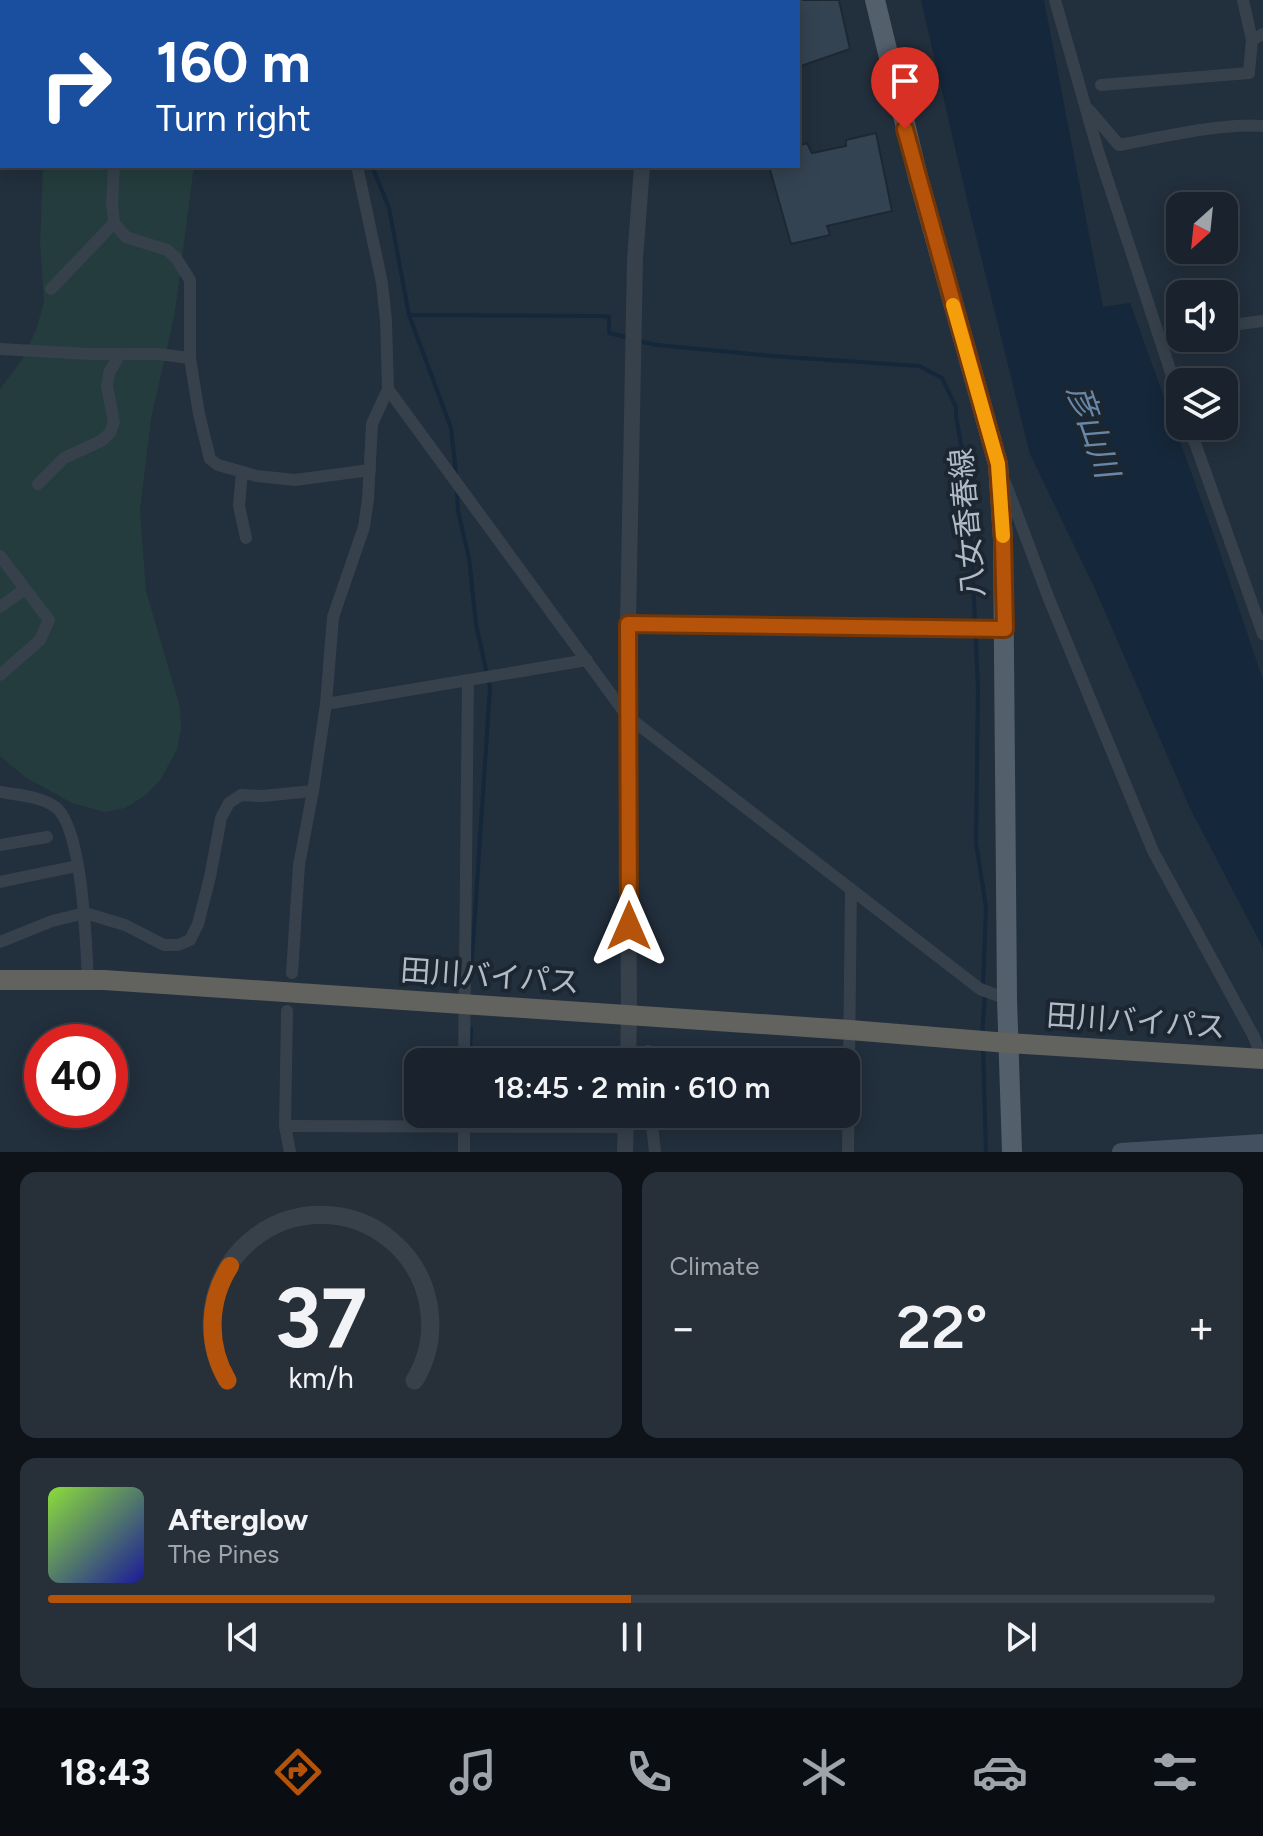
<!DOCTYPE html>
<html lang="en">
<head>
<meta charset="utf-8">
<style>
	:root { --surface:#1a232d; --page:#272f39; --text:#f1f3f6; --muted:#9fa4aa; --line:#384049; --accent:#b45309 }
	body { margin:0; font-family:Figtree,"Noto Sans JP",sans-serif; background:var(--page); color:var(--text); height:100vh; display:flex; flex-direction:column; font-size:30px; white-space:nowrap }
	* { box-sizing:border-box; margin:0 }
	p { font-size:26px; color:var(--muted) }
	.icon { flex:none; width:44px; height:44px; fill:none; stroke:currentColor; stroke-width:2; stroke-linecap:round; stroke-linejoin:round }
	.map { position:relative; height:1152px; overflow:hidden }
	.sheet { display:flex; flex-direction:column; gap:20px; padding:20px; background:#0e1319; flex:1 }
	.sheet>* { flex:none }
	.banner { position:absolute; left:0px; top:0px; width:800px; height:168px; box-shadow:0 4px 20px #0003,0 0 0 2px var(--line); background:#1a4fa0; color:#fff; overflow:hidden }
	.needle { width:52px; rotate:207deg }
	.tools { position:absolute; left:1166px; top:192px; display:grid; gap:16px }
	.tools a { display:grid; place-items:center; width:72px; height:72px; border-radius:16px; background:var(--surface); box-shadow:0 4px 20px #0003,0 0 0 2px var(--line); font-size:40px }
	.speed { position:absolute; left:24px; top:1024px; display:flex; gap:16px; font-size:40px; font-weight:700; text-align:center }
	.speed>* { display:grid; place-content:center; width:104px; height:104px; border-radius:50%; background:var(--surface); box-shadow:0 4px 20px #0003,0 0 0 2px var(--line); line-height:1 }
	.speed .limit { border:12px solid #d22; background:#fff; color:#111 }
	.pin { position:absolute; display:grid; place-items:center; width:68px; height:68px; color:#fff; margin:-82px -34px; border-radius:50% 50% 50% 0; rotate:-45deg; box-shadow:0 0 8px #0007 }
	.pin .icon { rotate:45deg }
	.me { position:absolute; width:88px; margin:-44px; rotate:0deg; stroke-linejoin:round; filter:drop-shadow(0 0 6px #0008) }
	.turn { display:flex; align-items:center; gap:28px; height:168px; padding:0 24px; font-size:36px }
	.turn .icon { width:104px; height:104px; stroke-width:2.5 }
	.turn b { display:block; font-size:56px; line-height:68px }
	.big { font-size:60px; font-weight:600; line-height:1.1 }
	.sheet .widget { flex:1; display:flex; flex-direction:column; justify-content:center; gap:12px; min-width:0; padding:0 28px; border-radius:16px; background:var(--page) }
	.sheet .dial { align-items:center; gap:0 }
	.dial svg { height:208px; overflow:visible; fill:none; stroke:var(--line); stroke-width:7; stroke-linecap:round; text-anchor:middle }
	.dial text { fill:var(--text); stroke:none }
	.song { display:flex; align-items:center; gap:24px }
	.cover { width:96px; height:96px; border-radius:12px; background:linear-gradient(135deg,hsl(90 70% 55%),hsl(240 70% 35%)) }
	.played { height:8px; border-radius:4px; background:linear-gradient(90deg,var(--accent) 50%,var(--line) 50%) }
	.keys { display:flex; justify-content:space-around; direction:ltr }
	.heat { display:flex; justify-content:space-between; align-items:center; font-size:44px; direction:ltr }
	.sheet .tiles { flex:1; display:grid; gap:20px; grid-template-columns:1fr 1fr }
	.widget:last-child { grid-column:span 2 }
	.trip { position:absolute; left:404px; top:1048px; width:456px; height:80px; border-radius:16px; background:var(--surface); box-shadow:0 4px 20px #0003,0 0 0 2px var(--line); font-weight:600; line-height:80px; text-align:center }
	.dock { display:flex; height:128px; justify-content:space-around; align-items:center; background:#0a0e12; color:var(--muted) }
	.dock .icon { width:56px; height:56px }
	.dock .active { color:var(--accent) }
	.dock b { font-size:36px; color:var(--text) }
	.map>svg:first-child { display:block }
	.green { fill:#243c3d }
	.water { fill:#15273a }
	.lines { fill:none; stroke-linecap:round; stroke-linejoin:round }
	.stream { stroke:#15273a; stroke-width:4 }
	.building { fill:#344352; stroke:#1d2833; stroke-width:2 }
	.minor { stroke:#36414c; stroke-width:12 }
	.tertiary { stroke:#36414c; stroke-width:16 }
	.secondary { stroke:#43505f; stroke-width:18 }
	.primary { stroke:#53606c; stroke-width:20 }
	.trunk { stroke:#62625f; stroke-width:20 }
	.route-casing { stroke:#753606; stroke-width:20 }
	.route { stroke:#b45309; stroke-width:14 }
	.slow { stroke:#f59e0b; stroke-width:14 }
	.labels { text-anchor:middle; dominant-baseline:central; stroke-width:8; stroke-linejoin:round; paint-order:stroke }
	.street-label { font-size:30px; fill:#b1bbc8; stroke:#1b2631 }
	.water-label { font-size:32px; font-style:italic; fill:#6988a8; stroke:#1b2631 }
</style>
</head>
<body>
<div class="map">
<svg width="1263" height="1152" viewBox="0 0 1263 1152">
	<rect width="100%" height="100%" fill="#222f3c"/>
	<path class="green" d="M43,166H194L175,312L151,419L140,510L146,591L180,707L181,729L177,749L161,779L146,795L125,808L105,812L72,803L25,777L0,756V389L22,360L36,330L44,302L40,242Z"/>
	<path class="water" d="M921,0H1044L1103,307L1130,303L1218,547L1263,680V948L1190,808L1096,591L1030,454L969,208Z"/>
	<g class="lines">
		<g class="stream">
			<path d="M372,166L389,208L409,315L451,428L456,474"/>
			<path d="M409,315L602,316L609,317V333L630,338"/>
			<path d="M639,341L657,345L771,356L919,366L942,378L956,407V416L967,479L968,511L970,513L978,689L976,843L986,907L983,987"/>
			<path d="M457,491L458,511L469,558L476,624L490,688L471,974"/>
			<path d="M982,1034L985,995"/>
			<path d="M983,1047L986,1152"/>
			<path d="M470,1054L471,1029"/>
		</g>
	</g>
	<g class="building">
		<path d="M798,0H839L850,49L798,67Z"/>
		<path d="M876,133L892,211L827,226L830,235L791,244L769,166H798V146L807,143L812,153L846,146V140Z"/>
	</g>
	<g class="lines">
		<g class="minor">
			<path d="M54,0L55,2"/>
			<path d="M246,0L247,2"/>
			<path d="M398,0L425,2"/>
			<path d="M1055,0L1098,151L1180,400"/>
			<path d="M1243,0L1252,40"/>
			<path d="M352,2V0"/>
			<path d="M1101,85L1249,73L1252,40L1263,34"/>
			<path d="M1089,110L1119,145C1162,137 1220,123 1263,126"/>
			<path d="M51,289L114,223"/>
			<path d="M1224,326L1263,321"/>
			<path d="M1178,335L1180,334"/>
			<path d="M0,349L90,354H158L190,358V280L176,258L167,250L126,237L114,223L112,204L114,166"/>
			<path d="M190,358L199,414L210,459L218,465L257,476L295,480L370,470"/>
			<path d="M388,389L627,716L980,989L1007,999"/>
			<path d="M1189,426L1263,634"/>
			<path d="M242,472L239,506L246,538"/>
			<path d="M1005,482L1049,599L1153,851L1253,1035L1263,1059"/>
			<path d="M38,484L64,458L101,441L110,433L114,422L107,386L109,373L120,354"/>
			<path d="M0,556L49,620L40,640L0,675"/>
			<path d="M0,607L25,589"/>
			<path d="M628,624L1005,629"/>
			<path d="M326,704L587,660"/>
			<path d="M0,792C17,795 39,796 54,806C83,824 86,945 88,980"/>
			<path d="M0,845L47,837"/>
			<path d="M0,882L77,866"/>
			<path d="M0,942L52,921L85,913L125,925L164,945H178L190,940L198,924L210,877L221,818L229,803L241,795L262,796L313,791"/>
			<path d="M292,973L299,865L313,791L326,704L333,617L364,527L368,499L372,424L388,389L386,321L382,283L357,166"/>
			<path d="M287,1011L285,1126L290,1152"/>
			<path d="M648,1051L649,1062"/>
			<path d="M464,1062L468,680"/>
			<path d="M626,1121L652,1125L655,1152"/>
			<path d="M285,1126L625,1127"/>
			<path d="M464,1152V1114"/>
			<path d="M848,1152L851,889"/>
		</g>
		<g class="tertiary">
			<path d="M655,2V0"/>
			<path d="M628,1062L629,1015L627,675L635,260L642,166"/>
			<path d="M625,1152L626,1114"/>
		</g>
		<path class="secondary" d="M1121,1152L1263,1143"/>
		<path class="primary" d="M875,0L918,177L998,464L1003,540L1007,999L1012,1152"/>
		<path class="trunk" d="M0,980H104L850,1030L1008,1043L1263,1059"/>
	</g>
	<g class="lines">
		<defs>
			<path id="route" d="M629,926L628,624L1005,629L1003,540L998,464L905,129"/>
		</defs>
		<use href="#route" class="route-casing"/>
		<use href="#route" class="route"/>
		<path class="slow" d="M953,305L998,464L1003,536"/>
	</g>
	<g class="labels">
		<g class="street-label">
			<text transform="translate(967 523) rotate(-95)">八女香春線</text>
			<text transform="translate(490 976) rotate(4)">田川バイパス</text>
			<text transform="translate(1136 1021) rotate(4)">田川バイパス</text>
		</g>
		<g class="water-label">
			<text transform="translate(1093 431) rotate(71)">彦山川</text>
		</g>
	</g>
</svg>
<div class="tools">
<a><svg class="needle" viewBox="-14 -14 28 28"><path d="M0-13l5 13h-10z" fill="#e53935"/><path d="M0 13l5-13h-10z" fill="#9fa4aa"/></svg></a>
<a><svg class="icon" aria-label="sound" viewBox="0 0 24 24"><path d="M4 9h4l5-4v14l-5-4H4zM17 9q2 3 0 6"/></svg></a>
<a><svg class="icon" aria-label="layers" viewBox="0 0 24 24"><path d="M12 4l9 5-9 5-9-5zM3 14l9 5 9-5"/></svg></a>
</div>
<div class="speed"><div class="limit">40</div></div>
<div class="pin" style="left:905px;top:129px;background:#d93025"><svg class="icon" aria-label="arrive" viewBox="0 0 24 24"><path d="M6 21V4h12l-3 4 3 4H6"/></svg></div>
<svg class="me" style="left:629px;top:926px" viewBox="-20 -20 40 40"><path d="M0-17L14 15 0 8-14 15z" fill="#b45309" stroke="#fff" stroke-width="4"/></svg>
<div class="trip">18:45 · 2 min · 610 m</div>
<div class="banner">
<div class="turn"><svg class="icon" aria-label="right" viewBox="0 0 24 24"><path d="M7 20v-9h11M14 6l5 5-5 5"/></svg><div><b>160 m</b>Turn right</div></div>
</div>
</div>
<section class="sheet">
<div class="tiles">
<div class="widget dial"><svg viewBox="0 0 100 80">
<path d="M14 69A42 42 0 1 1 86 69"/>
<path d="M14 69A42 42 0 0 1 15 25" stroke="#b45309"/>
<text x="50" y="56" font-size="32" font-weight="700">37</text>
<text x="50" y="72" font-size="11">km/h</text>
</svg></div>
<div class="widget"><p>Climate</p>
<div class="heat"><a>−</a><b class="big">22°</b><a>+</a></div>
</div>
<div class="widget">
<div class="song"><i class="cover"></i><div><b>Afterglow</b><p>The Pines</p></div></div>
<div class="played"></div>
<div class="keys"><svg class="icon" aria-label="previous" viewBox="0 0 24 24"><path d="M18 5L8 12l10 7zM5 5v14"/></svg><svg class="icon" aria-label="pause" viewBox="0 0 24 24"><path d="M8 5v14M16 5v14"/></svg><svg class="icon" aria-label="next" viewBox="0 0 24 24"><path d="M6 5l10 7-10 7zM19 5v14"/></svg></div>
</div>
</div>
</section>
<nav class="dock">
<b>18:43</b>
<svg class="icon active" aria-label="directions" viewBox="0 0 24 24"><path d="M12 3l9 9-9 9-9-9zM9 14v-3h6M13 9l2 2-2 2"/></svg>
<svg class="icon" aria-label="music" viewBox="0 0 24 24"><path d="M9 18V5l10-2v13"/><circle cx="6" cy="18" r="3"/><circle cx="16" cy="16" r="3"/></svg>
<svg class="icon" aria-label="phone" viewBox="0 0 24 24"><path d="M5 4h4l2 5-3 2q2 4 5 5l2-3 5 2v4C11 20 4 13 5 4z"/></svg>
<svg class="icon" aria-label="climate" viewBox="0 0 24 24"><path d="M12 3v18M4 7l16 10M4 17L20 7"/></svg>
<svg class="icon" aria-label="car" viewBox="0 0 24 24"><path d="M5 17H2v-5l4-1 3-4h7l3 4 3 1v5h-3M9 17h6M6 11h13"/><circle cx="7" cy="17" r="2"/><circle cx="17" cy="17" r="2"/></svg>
<svg class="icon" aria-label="filters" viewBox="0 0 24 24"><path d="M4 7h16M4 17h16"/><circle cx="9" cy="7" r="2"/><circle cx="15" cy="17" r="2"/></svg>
</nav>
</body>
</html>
